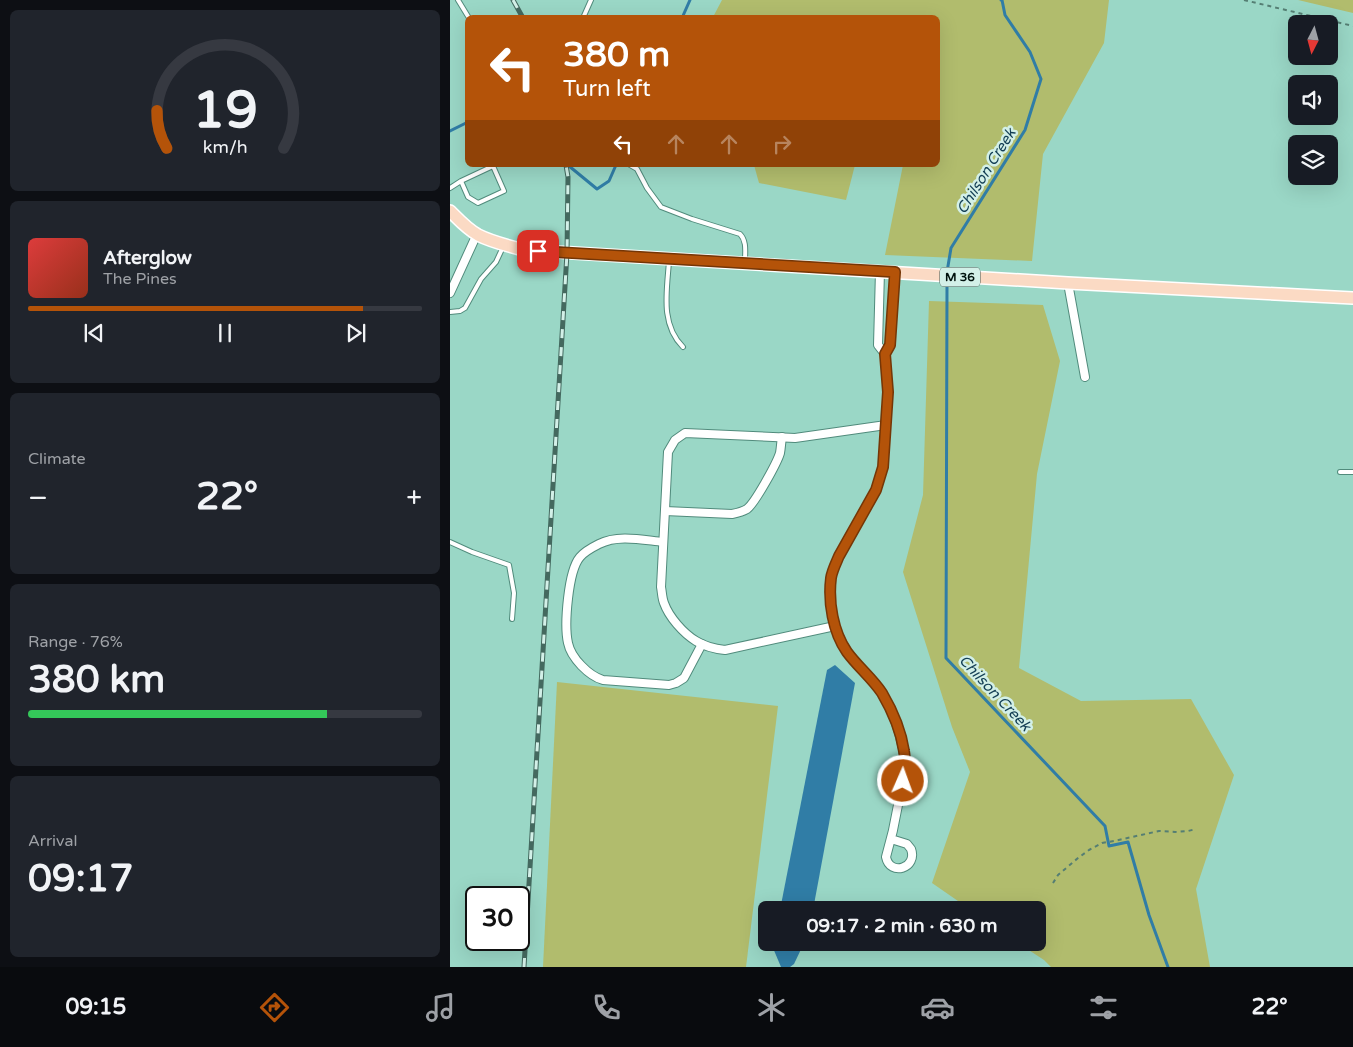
<!DOCTYPE html>
<html lang="en">
<head>
<meta charset="utf-8">
<style>
	:root { --surface:#171b24; --page:#20242c; --text:#f1f3f6; --muted:#9ea1a6; --line:#363941; --accent:#b45309 }
	body { margin:0; font-family:"Varela Round",sans-serif; background:var(--page); color:var(--text); height:100vh; display:flex; flex-direction:column; font-size:19px; white-space:nowrap }
	* { box-sizing:border-box; margin:0 }
	p { font-size:16px; color:var(--muted) }
	.icon { flex:none; width:28px; height:28px; fill:none; stroke:currentColor; stroke-width:2; stroke-linecap:round; stroke-linejoin:round }
	.map { position:relative; flex:1; overflow:hidden }
	.details { display:flex; flex-direction:column; gap:10px; padding:10px; background:#0d0f14; width:450px }
	.details>* { flex:none }
	.hud { position:absolute; left:15px; top:15px; width:475px; height:152px; border-radius:8px; box-shadow:0 5px 20px #0002; background:#b45309; color:#fff; overflow:hidden }
	.needle { width:32px; rotate:186deg }
	.fabs { position:absolute; left:838px; top:15px; display:grid; gap:10px }
	.fabs a { display:grid; place-items:center; width:50px; height:50px; border-radius:8px; background:var(--surface); box-shadow:0 5px 20px #0002; font-size:25px }
	.speed { position:absolute; left:15px; top:886px; display:flex; gap:10px; font-size:25px; font-weight:700; text-align:center }
	.speed>* { display:grid; place-content:center; width:65px; height:65px; border-radius:50%; background:var(--surface); box-shadow:0 5px 20px #0002; line-height:1 }
	.speed .limit { border:2px solid #111; border-radius:8px; background:#fff; color:#111 }
	.pin { position:absolute; display:grid; place-items:center; width:42px; height:42px; color:#fff; margin:-21px; border-radius:10px; box-shadow:0 2px 8px #0006 }
	.me { position:absolute; width:55px; margin:-28px; rotate:2deg; stroke-linejoin:round; filter:drop-shadow(0 0 4px #0008) }
	.turn { display:flex; align-items:center; gap:18px; height:105px; padding:0 15px; font-size:22px }
	.turn .icon { width:65px; height:65px; stroke-width:2.5 }
	.turn b { display:block; font-size:35px; line-height:42px }
	.lanes { display:flex; align-items:center; height:48px; padding:0 15px; background:#0003; justify-content:center; gap:25px; direction:ltr }
	.lanes .off { opacity:.35 }
	.big { font-size:38px; font-weight:700; line-height:1.1 }
	.details .widget { flex:1; display:flex; flex-direction:column; justify-content:center; gap:8px; min-width:0; padding:0 18px; border-radius:8px; background:var(--page) }
	.details .dial { align-items:center; gap:0 }
	.dial svg { height:130px; overflow:visible; fill:none; stroke:var(--line); stroke-width:7; stroke-linecap:round; text-anchor:middle }
	.dial text { fill:var(--text); stroke:none }
	.song { display:flex; align-items:center; gap:15px }
	.cover { width:60px; height:60px; border-radius:8px; background:linear-gradient(135deg,hsl(0 70% 55%),hsl(10 70% 35%)) }
	.played { height:5px; border-radius:2px; background:linear-gradient(90deg,var(--accent) 85%,var(--line) 85%) }
	.keys { display:flex; justify-content:space-around; direction:ltr }
	.heat { display:flex; justify-content:space-between; align-items:center; font-size:28px; direction:ltr }
	.charge { height:8px; border-radius:4px; background:linear-gradient(90deg,#34c759 76%,var(--line) 0) }
	.trip { position:absolute; left:308px; top:901px; width:288px; height:50px; border-radius:8px; background:var(--surface); box-shadow:0 5px 20px #0002; font-weight:700; line-height:50px; text-align:center }
	.menu { display:flex; height:80px; justify-content:space-around; align-items:center; background:#090b0e; color:var(--muted) }
	.menu .icon { width:35px; height:35px }
	.menu .selected { color:var(--accent) }
	.menu b { font-size:22px; color:var(--text) }
	main { display:flex; flex:1; min-height:0 }
	.map>svg:first-child { display:block }
	.green { fill:#b1bc6d }
	.water { fill:#307da6 }
	.lines { fill:none; stroke-linecap:round; stroke-linejoin:round }
	.stream { stroke:#307da6; stroke-width:3 }
	.lane-casing { stroke:#518b7c; stroke-width:6 }
	.street-casing { stroke:#518b7c; stroke-width:10 }
	.primary-casing { stroke:#fff; stroke-width:14 }
	.path { stroke:#557e73; stroke-width:2; stroke-dasharray:4 4; stroke-linecap:butt }
	.lane { stroke:#fff; stroke-width:4 }
	.street { stroke:#fff; stroke-width:8 }
	.primary { stroke:#fbdac4; stroke-width:11 }
	.rail-casing { stroke:#44695f; stroke-width:5 }
	.rail { stroke:#d3f0e8; stroke-width:3; stroke-dasharray:9; stroke-linecap:butt }
	.route-casing { stroke:#753606; stroke-width:12 }
	.route { stroke:#b45309; stroke-width:9 }
	.labels { text-anchor:middle; dominant-baseline:central; stroke-width:5; stroke-linejoin:round; paint-order:stroke }
	.shield { fill:#d3f0e8; stroke:#3f554f; stroke-width:1 }
	.shield-label { font-size:12px; font-weight:bold; fill:#00120d }
	.water-label { font-size:15px; font-style:italic; fill:#133e54; stroke:#d3f0e8 }
</style>
</head>
<body>
<main>
<section class="details">
<div class="widget dial"><svg viewBox="0 0 100 80">
<path d="M14 69A42 42 0 1 1 86 69"/>
<path d="M14 69A42 42 0 0 1 8 46" stroke="#b45309"/>
<text x="50" y="56" font-size="32" font-weight="700">19</text>
<text x="50" y="72" font-size="11">km/h</text>
</svg></div>
<div class="widget">
<div class="song"><i class="cover"></i><div><b>Afterglow</b><p>The Pines</p></div></div>
<div class="played"></div>
<div class="keys"><svg class="icon" aria-label="previous" viewBox="0 0 24 24"><path d="M18 5L8 12l10 7zM5 5v14"/></svg><svg class="icon" aria-label="pause" viewBox="0 0 24 24"><path d="M8 5v14M16 5v14"/></svg><svg class="icon" aria-label="next" viewBox="0 0 24 24"><path d="M6 5l10 7-10 7zM19 5v14"/></svg></div>
</div>
<div class="widget"><p>Climate</p>
<div class="heat"><a>−</a><b class="big">22°</b><a>+</a></div>
</div>
<div class="widget"><p>Range · 76%</p><b class="big">380 km</b><div class="charge"></div></div>
<div class="widget"><p>Arrival</p><b class="big">09:17</b></div>
</section>
<div class="map">
<svg width="903" height="967" viewBox="0 0 903 967">
	<rect width="100%" height="100%" fill="#9ad7c6"/>
	<g class="green">
		<path d="M272,0H659L654,43L593,154L582,261L435,255L453,165H488V18L263,17Z"/>
		<path d="M848,0H903V13Z"/>
		<path d="M304,165H405L396,200L309,183Z"/>
		<path d="M479,301L593,305L610,361L587,474L569,668L631,701L741,699L784,775L746,889L760,967H601L594,960L568,943L586,942V910H521L482,883L520,772L502,727L453,572L473,495Z"/>
		<path d="M107,682L328,706L296,967H93Z"/>
	</g>
	<g class="water">
		<path d="M385,665L405,683L363,910H330L377,670Z"/>
		<path d="M324,943V942L354,943L344,964L340,967H331L323,948Z"/>
	</g>
	<g class="lines">
		<g class="stream">
			<path d="M232,18L240,0"/>
			<path d="M0,131L18,122"/>
			<path d="M119,166L147,189L159,181L166,165"/>
			<path d="M497,272L501,248L575,130L591,79L580,52L555,15L552,0H551"/>
			<path d="M497,284L496,658L655,826L659,846L678,842L699,915L718,967"/>
		</g>
		<defs>
			<g id="lane">
				<path d="M8,0L19,18"/>
				<path d="M133,18L141,0"/>
				<path d="M180,165L187,169L197,188L211,207L242,219L290,234C297,241 295,252 295,261"/>
				<path d="M0,188L11,181L43,166L54,191L28,203L18,197L11,181"/>
				<path d="M219,261C217,291 210,324 233,347"/>
				<path d="M0,312L10,311L15,308L31,279L46,262L53,247"/>
				<path d="M890,472H903"/>
				<path d="M0,542L22,552L59,565L64,593L62,619"/>
			</g>
			<g id="street">
				<path d="M430,271L428,345L435,354L440,345L445,272"/>
				<path d="M618,283L635,377"/>
				<path d="M0,293L27,234"/>
				<path d="M435,354L438,392L433,467L426,490L389,556C386,563 382,570 381,578C378,602 383,631 397,651C407,666 421,677 431,692C442,709 449,729 453,749C457,767 452,787 448,805C445,823 441,840 436,857C440,877 468,868 461,849L457,844L441,839"/>
				<path d="M215,511L282,514C287,513 292,512 297,509C305,503 327,463 330,453C331,448 331,443 332,437"/>
				<path d="M213,542C193,540 168,534 149,544C143,547 135,551 130,557C118,571 114,625 118,643C121,658 139,676 153,680L219,685L226,683L234,678L252,644"/>
				<path d="M385,626L275,650C266,649 254,646 246,641C233,633 219,617 214,603C212,598 212,592 211,587L218,452L225,440L235,433L345,438L436,425"/>
			</g>
			<path id="primary" d="M0,211C8,219 17,229 28,235C42,242 58,246 74,250L618,283L903,298"/>
		</defs>
		<use href="#lane" class="lane-casing"/>
		<use href="#street" class="street-casing"/>
		<use href="#primary" class="primary-casing"/>
		<g class="path">
			<path d="M794,0L903,26"/>
			<path d="M603,883L608,875L628,858L639,850L652,843L664,841L709,831L725,832L738,831L746,829"/>
		</g>
		<use href="#lane" class="lane"/>
		<use href="#street" class="street"/>
		<use href="#primary" class="primary"/>
		<defs>
			<g id="rail">
				<path d="M63,0L73,18"/>
				<path d="M74,967L117,253L118,177L116,165"/>
			</g>
		</defs>
		<use href="#rail" class="rail-casing"/>
		<use href="#rail" class="rail"/>
	</g>
	<g class="lines">
		<defs>
			<path id="route" d="M88,251L445,272L440,345L435,354L438,392L433,467L426,490L389,556C386,563 382,571 381,578C378,602 383,632 397,652C408,667 422,678 432,693C442,710 451,731 454,751C456,761 454,771 453,781"/>
		</defs>
		<use href="#route" class="route-casing"/>
		<use href="#route" class="route"/>
	</g>
	<g class="labels">
		<rect class="shield" x="490" y="267.5" width="40" height="19" rx="4"/>
		<g class="shield-label">
			<text x="510" y="277">M 36</text>
		</g>
		<g class="water-label">
			<text transform="translate(536 171) rotate(-58)">Chilson Creek</text>
			<text transform="translate(545 693) rotate(47)">Chilson Creek</text>
		</g>
	</g>
</svg>
<div class="fabs">
<a><svg class="needle" viewBox="-14 -14 28 28"><path d="M0-13l5 13h-10z" fill="#e53935"/><path d="M0 13l5-13h-10z" fill="#9ea1a6"/></svg></a>
<a><svg class="icon" aria-label="sound" viewBox="0 0 24 24"><path d="M4 9h4l5-4v14l-5-4H4zM17 9q2 3 0 6"/></svg></a>
<a><svg class="icon" aria-label="layers" viewBox="0 0 24 24"><path d="M12 4l9 5-9 5-9-5zM3 14l9 5 9-5"/></svg></a>
</div>
<div class="speed"><div class="limit">30</div></div>
<div class="pin" style="left:88px;top:251px;background:#d93025"><svg class="icon" aria-label="arrive" viewBox="0 0 24 24"><path d="M6 21V4h12l-3 4 3 4H6"/></svg></div>
<svg class="me" style="left:453px;top:781px" viewBox="-20 -20 40 40"><circle r="17" fill="#b45309" stroke="#fff" stroke-width="3"/><path d="M0-11L8 9 0 5-8 9z" fill="#fff"/></svg>
<div class="trip">09:17 · 2 min · 630 m</div>
<div class="hud">
<div class="turn"><svg class="icon" aria-label="left" viewBox="0 0 24 24"><path d="M17 20v-9H6M10 6l-5 5 5 5"/></svg><div><b>380 m</b>Turn left</div></div>
<div class="lanes"><svg class="icon" aria-label="left" viewBox="0 0 24 24"><path d="M17 20v-9H6M10 6l-5 5 5 5"/></svg><svg class="icon off" aria-label="ahead" viewBox="0 0 24 24"><path d="M12 20V5M6 11l6-6 6 6"/></svg><svg class="icon off" aria-label="ahead" viewBox="0 0 24 24"><path d="M12 20V5M6 11l6-6 6 6"/></svg><svg class="icon off" aria-label="right" viewBox="0 0 24 24"><path d="M7 20v-9h11M14 6l5 5-5 5"/></svg></div>
</div>
</div>
</main>
<nav class="menu">
<b>09:15</b>
<svg class="icon selected" aria-label="directions" viewBox="0 0 24 24"><path d="M12 3l9 9-9 9-9-9zM9 14v-3h6M13 9l2 2-2 2"/></svg>
<svg class="icon" aria-label="music" viewBox="0 0 24 24"><path d="M9 18V5l10-2v13"/><circle cx="6" cy="18" r="3"/><circle cx="16" cy="16" r="3"/></svg>
<svg class="icon" aria-label="phone" viewBox="0 0 24 24"><path d="M5 4h4l2 5-3 2q2 4 5 5l2-3 5 2v4C11 20 4 13 5 4z"/></svg>
<svg class="icon" aria-label="climate" viewBox="0 0 24 24"><path d="M12 3v18M4 7l16 10M4 17L20 7"/></svg>
<svg class="icon" aria-label="car" viewBox="0 0 24 24"><path d="M5 17H2v-5l4-1 3-4h7l3 4 3 1v5h-3M9 17h6M6 11h13"/><circle cx="7" cy="17" r="2"/><circle cx="17" cy="17" r="2"/></svg>
<svg class="icon" aria-label="filters" viewBox="0 0 24 24"><path d="M4 7h16M4 17h16"/><circle cx="9" cy="7" r="2"/><circle cx="15" cy="17" r="2"/></svg>
<b>22°</b>
</nav>
</body>
</html>
